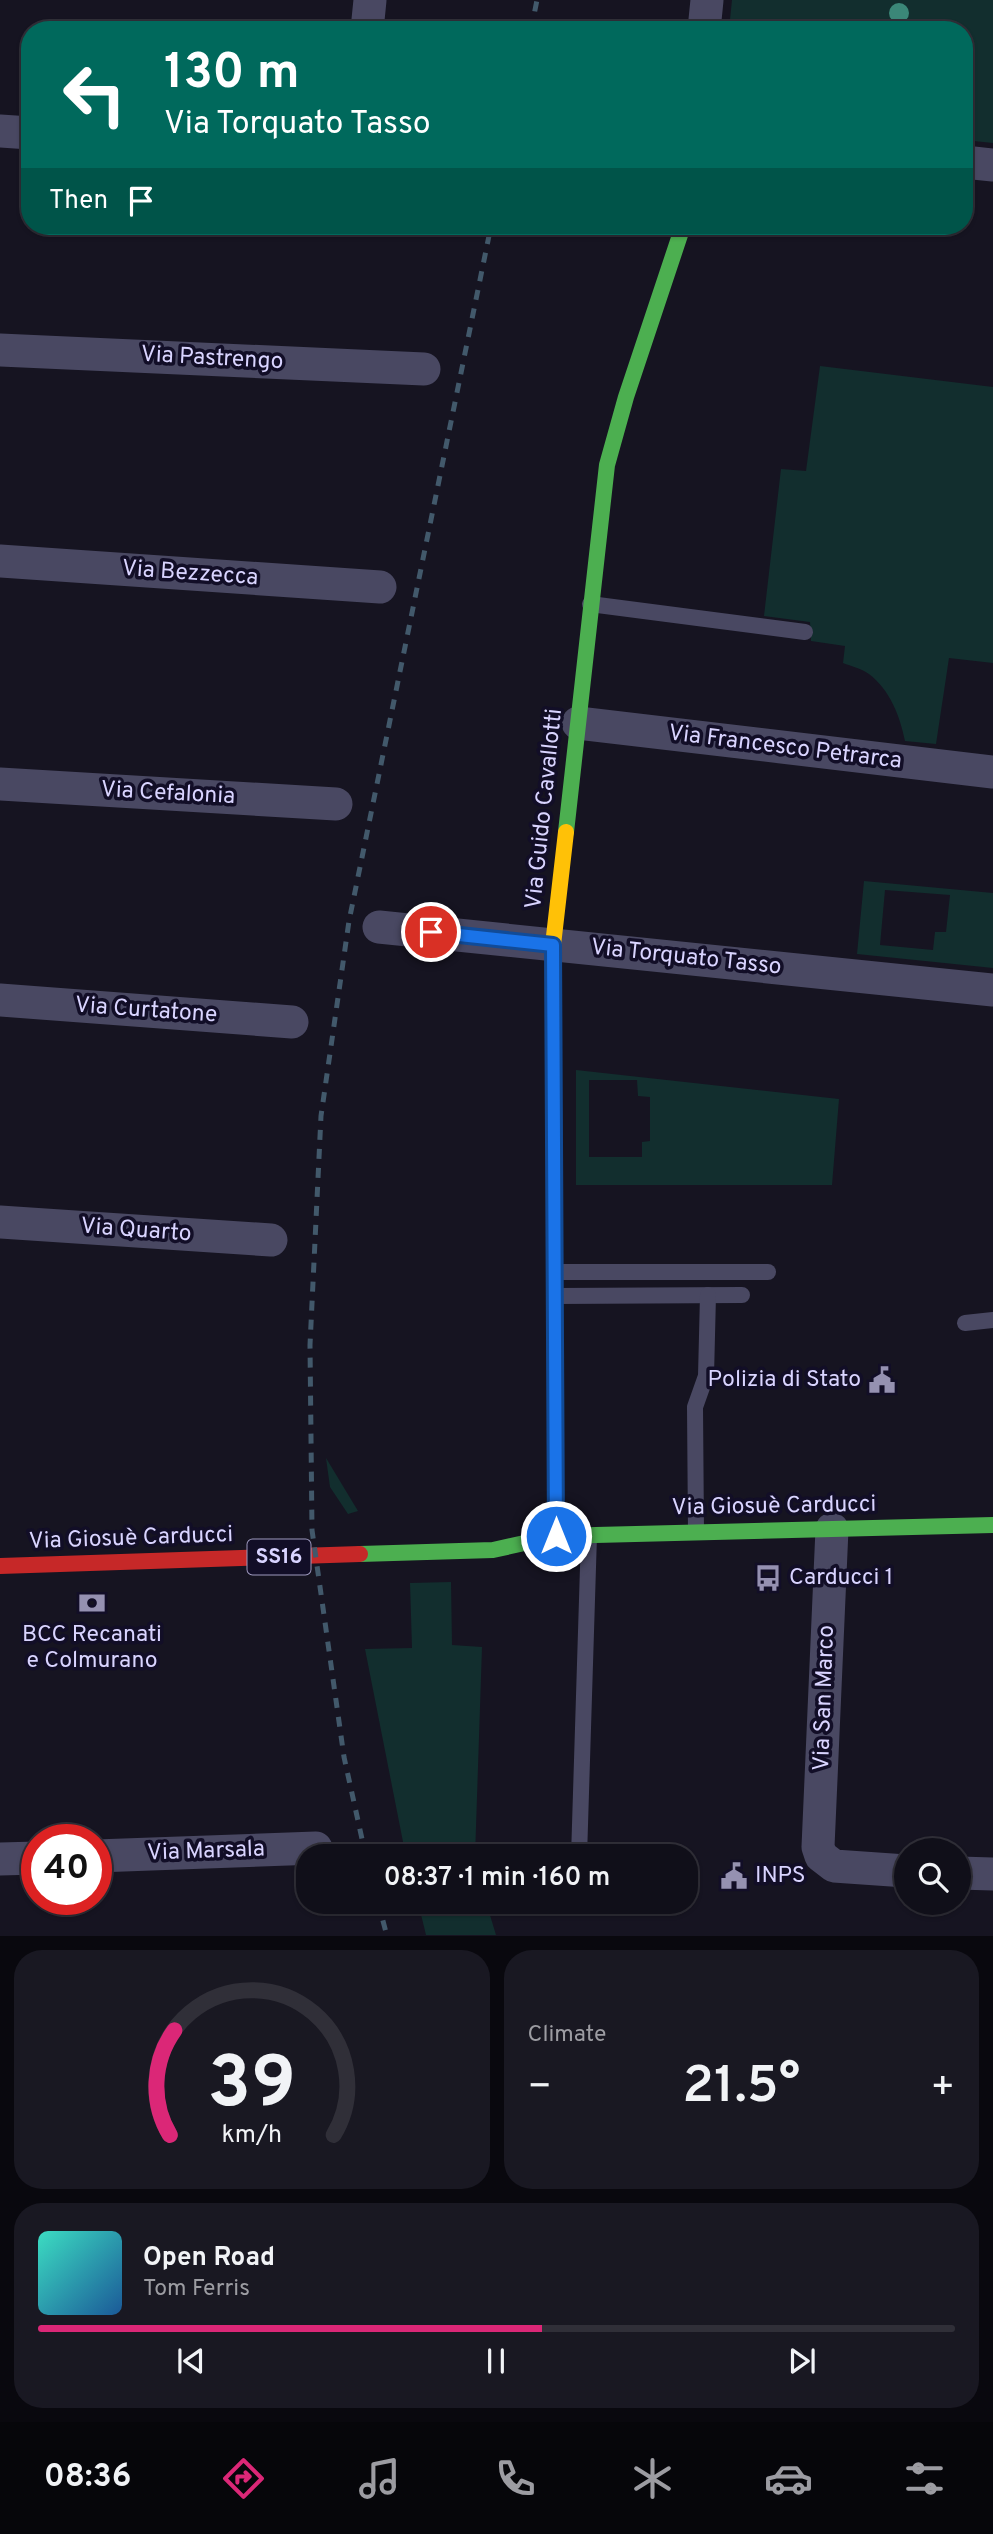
<!DOCTYPE html>
<html lang="en">
<head>
<meta charset="utf-8">
<style>
	:root { --surface:#100f19; --page:#191822; --text:#f1f3f6; --muted:#9c9ca2; --line:#302f38; --accent:#db2777 }
	body { margin:0; font-family:Overpass,sans-serif; background:var(--page); color:var(--text); height:100vh; display:flex; flex-direction:column; font-size:26px; white-space:nowrap }
	* { box-sizing:border-box; margin:0 }
	p { font-size:23px; color:var(--muted) }
	.icon { flex:none; width:38px; height:38px; fill:none; stroke:currentColor; stroke-width:2; stroke-linecap:round; stroke-linejoin:round }
	.map { position:relative; height:1936px; overflow:hidden }
	.side { display:flex; flex-direction:column; gap:14px; padding:14px; background:#09080e; flex:1 }
	.side>* { flex:none }
	.hud { position:absolute; left:21px; top:21px; width:952px; height:214px; border-radius:28px; box-shadow:0 2px 5px #0004,0 0 0 2px var(--line); background:#00695c; color:#fff; overflow:hidden }
	.fabs { position:absolute; left:894px; top:1838px; display:grid; gap:14px }
	.fabs a { display:grid; place-items:center; width:77px; height:77px; border-radius:50%; background:var(--surface); box-shadow:0 2px 5px #0004,0 0 0 2px var(--line); font-size:35px }
	.speed { position:absolute; left:21px; top:1824px; display:flex; gap:14px; font-size:35px; font-weight:700; text-align:center }
	.speed>* { display:grid; place-content:center; width:91px; height:91px; border-radius:50%; background:var(--surface); box-shadow:0 2px 5px #0004,0 0 0 2px var(--line); line-height:1 }
	.speed .limit { border:10px solid #d22; background:#fff; color:#111 }
	.pin { position:absolute; display:grid; place-items:center; width:60px; height:60px; color:#fff; margin:-30px; border:4px solid #fff; border-radius:50%; box-shadow:0 2px 7px #0007 }
	.me { position:absolute; width:77px; margin:-38px; rotate:0deg; stroke-linejoin:round; filter:drop-shadow(0 0 5px #0008) }
	.turn { display:flex; align-items:center; gap:24px; height:147px; padding:0 28px; font-size:32px }
	.turn .icon { width:91px; height:91px; stroke-width:2.5 }
	.turn b { display:block; font-size:49px; line-height:60px }
	.then { display:flex; align-items:center; height:66px; padding:0 28px; background:#0003; gap:14px; font-size:26px }
	.big { font-size:52px; font-weight:600; line-height:1.1 }
	.side .tile { flex:1; display:flex; flex-direction:column; justify-content:center; gap:10px; min-width:0; padding:0 24px; border-radius:28px; background:var(--page) }
	.side .dial { align-items:center; gap:0 }
	.dial svg { height:182px; overflow:visible; fill:none; stroke:var(--line); stroke-width:7; stroke-linecap:round; text-anchor:middle }
	.dial text { fill:var(--text); stroke:none }
	.song { display:flex; align-items:center; gap:21px }
	.cover { width:84px; height:84px; border-radius:10px; background:linear-gradient(135deg,hsl(170 70% 55%),hsl(210 70% 35%)) }
	.played { height:7px; border-radius:4px; background:linear-gradient(90deg,var(--accent) 55%,var(--line) 55%) }
	.keys { display:flex; justify-content:space-around; direction:ltr }
	.heat { display:flex; justify-content:space-between; align-items:center; font-size:38px; direction:ltr }
	.side .tiles { flex:1; display:grid; gap:14px; grid-template-columns:1fr 1fr }
	.tile:last-child { grid-column:span 2 }
	.trip { position:absolute; left:296px; top:1844px; width:402px; height:70px; border-radius:28px; background:var(--surface); box-shadow:0 2px 5px #0004,0 0 0 2px var(--line); font-weight:600; line-height:70px; text-align:center }
	.tab-bar { display:flex; height:112px; justify-content:space-around; align-items:center; background:#06060a; color:var(--muted) }
	.tab-bar .icon { width:49px; height:49px }
	.tab-bar .selected { color:var(--accent) }
	.tab-bar b { font-size:32px; color:var(--text) }
	.map>svg:first-child { display:block }
	.green { fill:#122e2e; fill-rule:evenodd }
	.lines { fill:none; stroke-linecap:round; stroke-linejoin:round }
	.lane { stroke:#494862; stroke-width:16 }
	.street { stroke:#494862; stroke-width:33 }
	.fast { stroke:#4caf50; stroke-width:16 }
	.slow { stroke:#ffc107; stroke-width:16 }
	.jam { stroke:#c62828; stroke-width:16 }
	.rail { stroke:#42596b; stroke-width:5; stroke-dasharray:10 9; stroke-linecap:butt }
	.tree { fill:#3b8778 }
	.route-casing { stroke:#114b97; stroke-width:18 }
	.route { stroke:#1a73e8; stroke-width:12 }
	.labels { text-anchor:middle; dominant-baseline:central; stroke-width:7; stroke-linejoin:round; paint-order:stroke }
	.shield { fill:#120e27; stroke:#9d99be; stroke-width:2 }
	.shield-label { font-size:21px; font-weight:bold; fill:#d9d4ff }
	.street-label { font-size:23px; fill:#d9d4ff; stroke:#120e27 }
	.poi-label { font-size:23px; fill:#d9d4ff; stroke:#120e27; text-anchor:start }
</style>
</head>
<body>
<div class="map">
<svg width="993" height="1936" viewBox="0 0 993 1936">
	<rect width="100%" height="100%" fill="#161421"/>
	<g class="green">
		<path d="M732,0H993V143L964,140V30H729Z"/>
		<path d="M820,366L993,387V663L949,658L936,744L905,741C900,716 890,690 869,674C862,669 851,666 843,663L845,646L811,641L810,622L764,616L781,469L806,471Z"/>
		<path d="M864,881L993,893V968L857,954ZM885,890L950,895L946,932H935L933,950L880,945Z"/>
		<path d="M576,1070L839,1099L832,1185H576ZM589,1080H637L638,1096L650,1097V1141L642,1142V1157H589Z"/>
		<path d="M326,1458L358,1511L348,1514L330,1487Z"/>
		<path d="M451,1582L452,1645L482,1647L475,1857H406L365,1649L412,1648L410,1583Z"/>
		<path d="M418,1902H486L496,1935H426Z"/>
	</g>
	<g class="lines">
		<g class="lane">
			<path d="M590,604L805,632"/>
			<path d="M555,1272H768"/>
			<path d="M555,1296L742,1295"/>
			<path d="M965,1323L993,1320"/>
			<path d="M696,1532L695,1407L706,1376L708,1295"/>
			<path d="M579,1857L589,1535"/>
		</g>
		<g class="street">
			<path d="M367,30L370,0"/>
			<path d="M704,30L707,0"/>
			<path d="M0,131L30,133"/>
			<path d="M964,162L993,165"/>
			<path d="M0,350L424,369"/>
			<path d="M0,561L380,587"/>
			<path d="M578,723L993,772"/>
			<path d="M0,784L336,804"/>
			<path d="M379,927L993,990"/>
			<path d="M0,1000L292,1022"/>
			<path d="M0,1222L271,1240"/>
			<path d="M832,1529L818,1847L821,1856L834,1866L906,1871"/>
			<path d="M96,1856L316,1848"/>
			<path d="M0,1859L37,1858"/>
			<path d="M959,1873L993,1874"/>
		</g>
		<g class="fast">
			<path d="M566,832L607,465L626,397L683,226"/>
			<path d="M554,1096L556,1536"/>
			<path d="M360,1554L493,1550L556,1536L993,1525"/>
		</g>
		<path class="slow" d="M554,1096L553,945L566,832"/>
		<path class="jam" d="M0,1566L360,1554"/>
		<g class="rail">
			<path d="M531,30L537,0"/>
			<path d="M366,1857L344,1757L312,1530L310,1345L321,1116L349,921L491,226"/>
			<path d="M378,1902L387,1936"/>
		</g>
	</g>
	<circle class="tree" cx="899" cy="13" r="10"/>
	<g class="lines">
		<defs>
			<path id="route" d="M431,932L553,945L556,1536"/>
		</defs>
		<use href="#route" class="route-casing"/>
		<use href="#route" class="route"/>
	</g>
	<defs>
		<symbol id="civic-bare" viewBox="-9 -9 18 18"><path d="M-.6-6.5H3V-4.5H.6V-3L4-1V1h2V6H-6V1h2V-1L-.6-3ZM-1.2 2.5V6h2.4V2.5Z" fill="#9591b1" stroke="#120e27" stroke-width="2.5" paint-order="stroke"/></symbol>
		<symbol id="bus-bare" viewBox="-9 -9 18 18"><path d="M-5-6H5V4H4V6H2V4H-2V6H-4V4H-5ZM-3.5-4V0h7V-4ZM-3.5 1.2v1.5H-2V1.2ZM2 1.2v1.5H3.5V1.2Z" fill="#9591b1" stroke="#120e27" stroke-width="2.5" paint-order="stroke"/></symbol>
		<symbol id="bank-bare" viewBox="-9 -9 18 18"><path d="M-6-4H6V4H-6ZM0-2.3a2.3 2.3 0 1 0 0 4.6a2.3 2.3 0 1 0 0-4.6Z" fill="#9591b1" stroke="#120e27" stroke-width="2.5" paint-order="stroke"/></symbol>
	</defs>
	<g fill-rule="evenodd">
		<use href="#civic-bare" x="863" y="1361" width="38" height="38"/>
		<use href="#bus-bare" x="749" y="1559" width="38" height="38"/>
		<use href="#bank-bare" x="73" y="1584" width="38" height="38"/>
		<use href="#civic-bare" x="715" y="1857" width="38" height="38"/>
	</g>
	<g class="labels">
		<rect class="shield" x="247.5" y="1539.5" width="63" height="35" rx="5"/>
		<g class="shield-label">
			<text x="279" y="1557">SS16</text>
		</g>
		<g class="street-label">
			<text transform="translate(212 359) rotate(3)">Via Pastrengo</text>
			<text transform="translate(190 574) rotate(4)">Via Bezzecca</text>
			<text transform="translate(785 748) rotate(7)">Via Francesco Petrarca</text>
			<text transform="translate(168 794) rotate(3)">Via Cefalonia</text>
			<text transform="translate(545 809) rotate(-84)">Via Guido Cavallotti</text>
			<text transform="translate(686 958) rotate(6)">Via Torquato Tasso</text>
			<text transform="translate(146 1011) rotate(4)">Via Curtatone</text>
			<text transform="translate(136 1231) rotate(4)">Via Quarto</text>
			<text transform="translate(774 1507) rotate(-1)">Via Giosuè Carducci</text>
			<text transform="translate(131 1539) rotate(-2)">Via Giosuè Carducci</text>
			<text transform="translate(825 1698) rotate(-88)">Via San Marco</text>
			<text transform="translate(206 1852) rotate(-2)">Via Marsala</text>
		</g>
		<g class="poi-label">
			<text x="861" y="1380" text-anchor="end">Polizia di Stato</text>
			<text x="789" y="1578">Carducci 1</text>
			<text x="92" y="1635" text-anchor="middle">BCC Recanati<tspan x="92" dy="26">e Colmurano</tspan></text>
			<text x="755" y="1876">INPS</text>
		</g>
	</g>
</svg>
<div class="fabs">
<a><svg class="icon" aria-label="search" viewBox="0 0 24 24"><circle cx="10" cy="10" r="6"/><path d="M15 15l6 6"/></svg></a>
</div>
<div class="speed"><div class="limit">40</div></div>
<div class="pin" style="left:431px;top:932px;background:#d93025"><svg class="icon" aria-label="arrive" viewBox="0 0 24 24"><path d="M6 21V4h12l-3 4 3 4H6"/></svg></div>
<svg class="me" style="left:556px;top:1536px" viewBox="-20 -20 40 40"><circle r="17" fill="#1a73e8" stroke="#fff" stroke-width="3"/><path d="M0-11L8 9 0 5-8 9z" fill="#fff"/></svg>
<div class="trip">08:37 · 1 min · 160 m</div>
<div class="hud">
<div class="turn"><svg class="icon" aria-label="left" viewBox="0 0 24 24"><path d="M17 20v-9H6M10 6l-5 5 5 5"/></svg><div><b>130 m</b>Via Torquato Tasso</div></div>
<div class="then">Then<svg class="icon" aria-label="arrive" viewBox="0 0 24 24"><path d="M6 21V4h12l-3 4 3 4H6"/></svg></div>
</div>
</div>
<section class="side">
<div class="tiles">
<div class="tile dial"><svg viewBox="0 0 100 80">
<path d="M14 69A42 42 0 1 1 86 69"/>
<path d="M14 69A42 42 0 0 1 16 23" stroke="#db2777"/>
<text x="50" y="56" font-size="32" font-weight="700">39</text>
<text x="50" y="72" font-size="11">km/h</text>
</svg></div>
<div class="tile"><p>Climate</p>
<div class="heat"><a>−</a><b class="big">21.5°</b><a>+</a></div>
</div>
<div class="tile">
<div class="song"><i class="cover"></i><div><b>Open Road</b><p>Tom Ferris</p></div></div>
<div class="played"></div>
<div class="keys"><svg class="icon" aria-label="previous" viewBox="0 0 24 24"><path d="M18 5L8 12l10 7zM5 5v14"/></svg><svg class="icon" aria-label="pause" viewBox="0 0 24 24"><path d="M8 5v14M16 5v14"/></svg><svg class="icon" aria-label="next" viewBox="0 0 24 24"><path d="M6 5l10 7-10 7zM19 5v14"/></svg></div>
</div>
</div>
</section>
<nav class="tab-bar">
<b>08:36</b>
<svg class="icon selected" aria-label="directions" viewBox="0 0 24 24"><path d="M12 3l9 9-9 9-9-9zM9 14v-3h6M13 9l2 2-2 2"/></svg>
<svg class="icon" aria-label="music" viewBox="0 0 24 24"><path d="M9 18V5l10-2v13"/><circle cx="6" cy="18" r="3"/><circle cx="16" cy="16" r="3"/></svg>
<svg class="icon" aria-label="phone" viewBox="0 0 24 24"><path d="M5 4h4l2 5-3 2q2 4 5 5l2-3 5 2v4C11 20 4 13 5 4z"/></svg>
<svg class="icon" aria-label="climate" viewBox="0 0 24 24"><path d="M12 3v18M4 7l16 10M4 17L20 7"/></svg>
<svg class="icon" aria-label="car" viewBox="0 0 24 24"><path d="M5 17H2v-5l4-1 3-4h7l3 4 3 1v5h-3M9 17h6M6 11h13"/><circle cx="7" cy="17" r="2"/><circle cx="17" cy="17" r="2"/></svg>
<svg class="icon" aria-label="filters" viewBox="0 0 24 24"><path d="M4 7h16M4 17h16"/><circle cx="9" cy="7" r="2"/><circle cx="15" cy="17" r="2"/></svg>
</nav>
</body>
</html>
